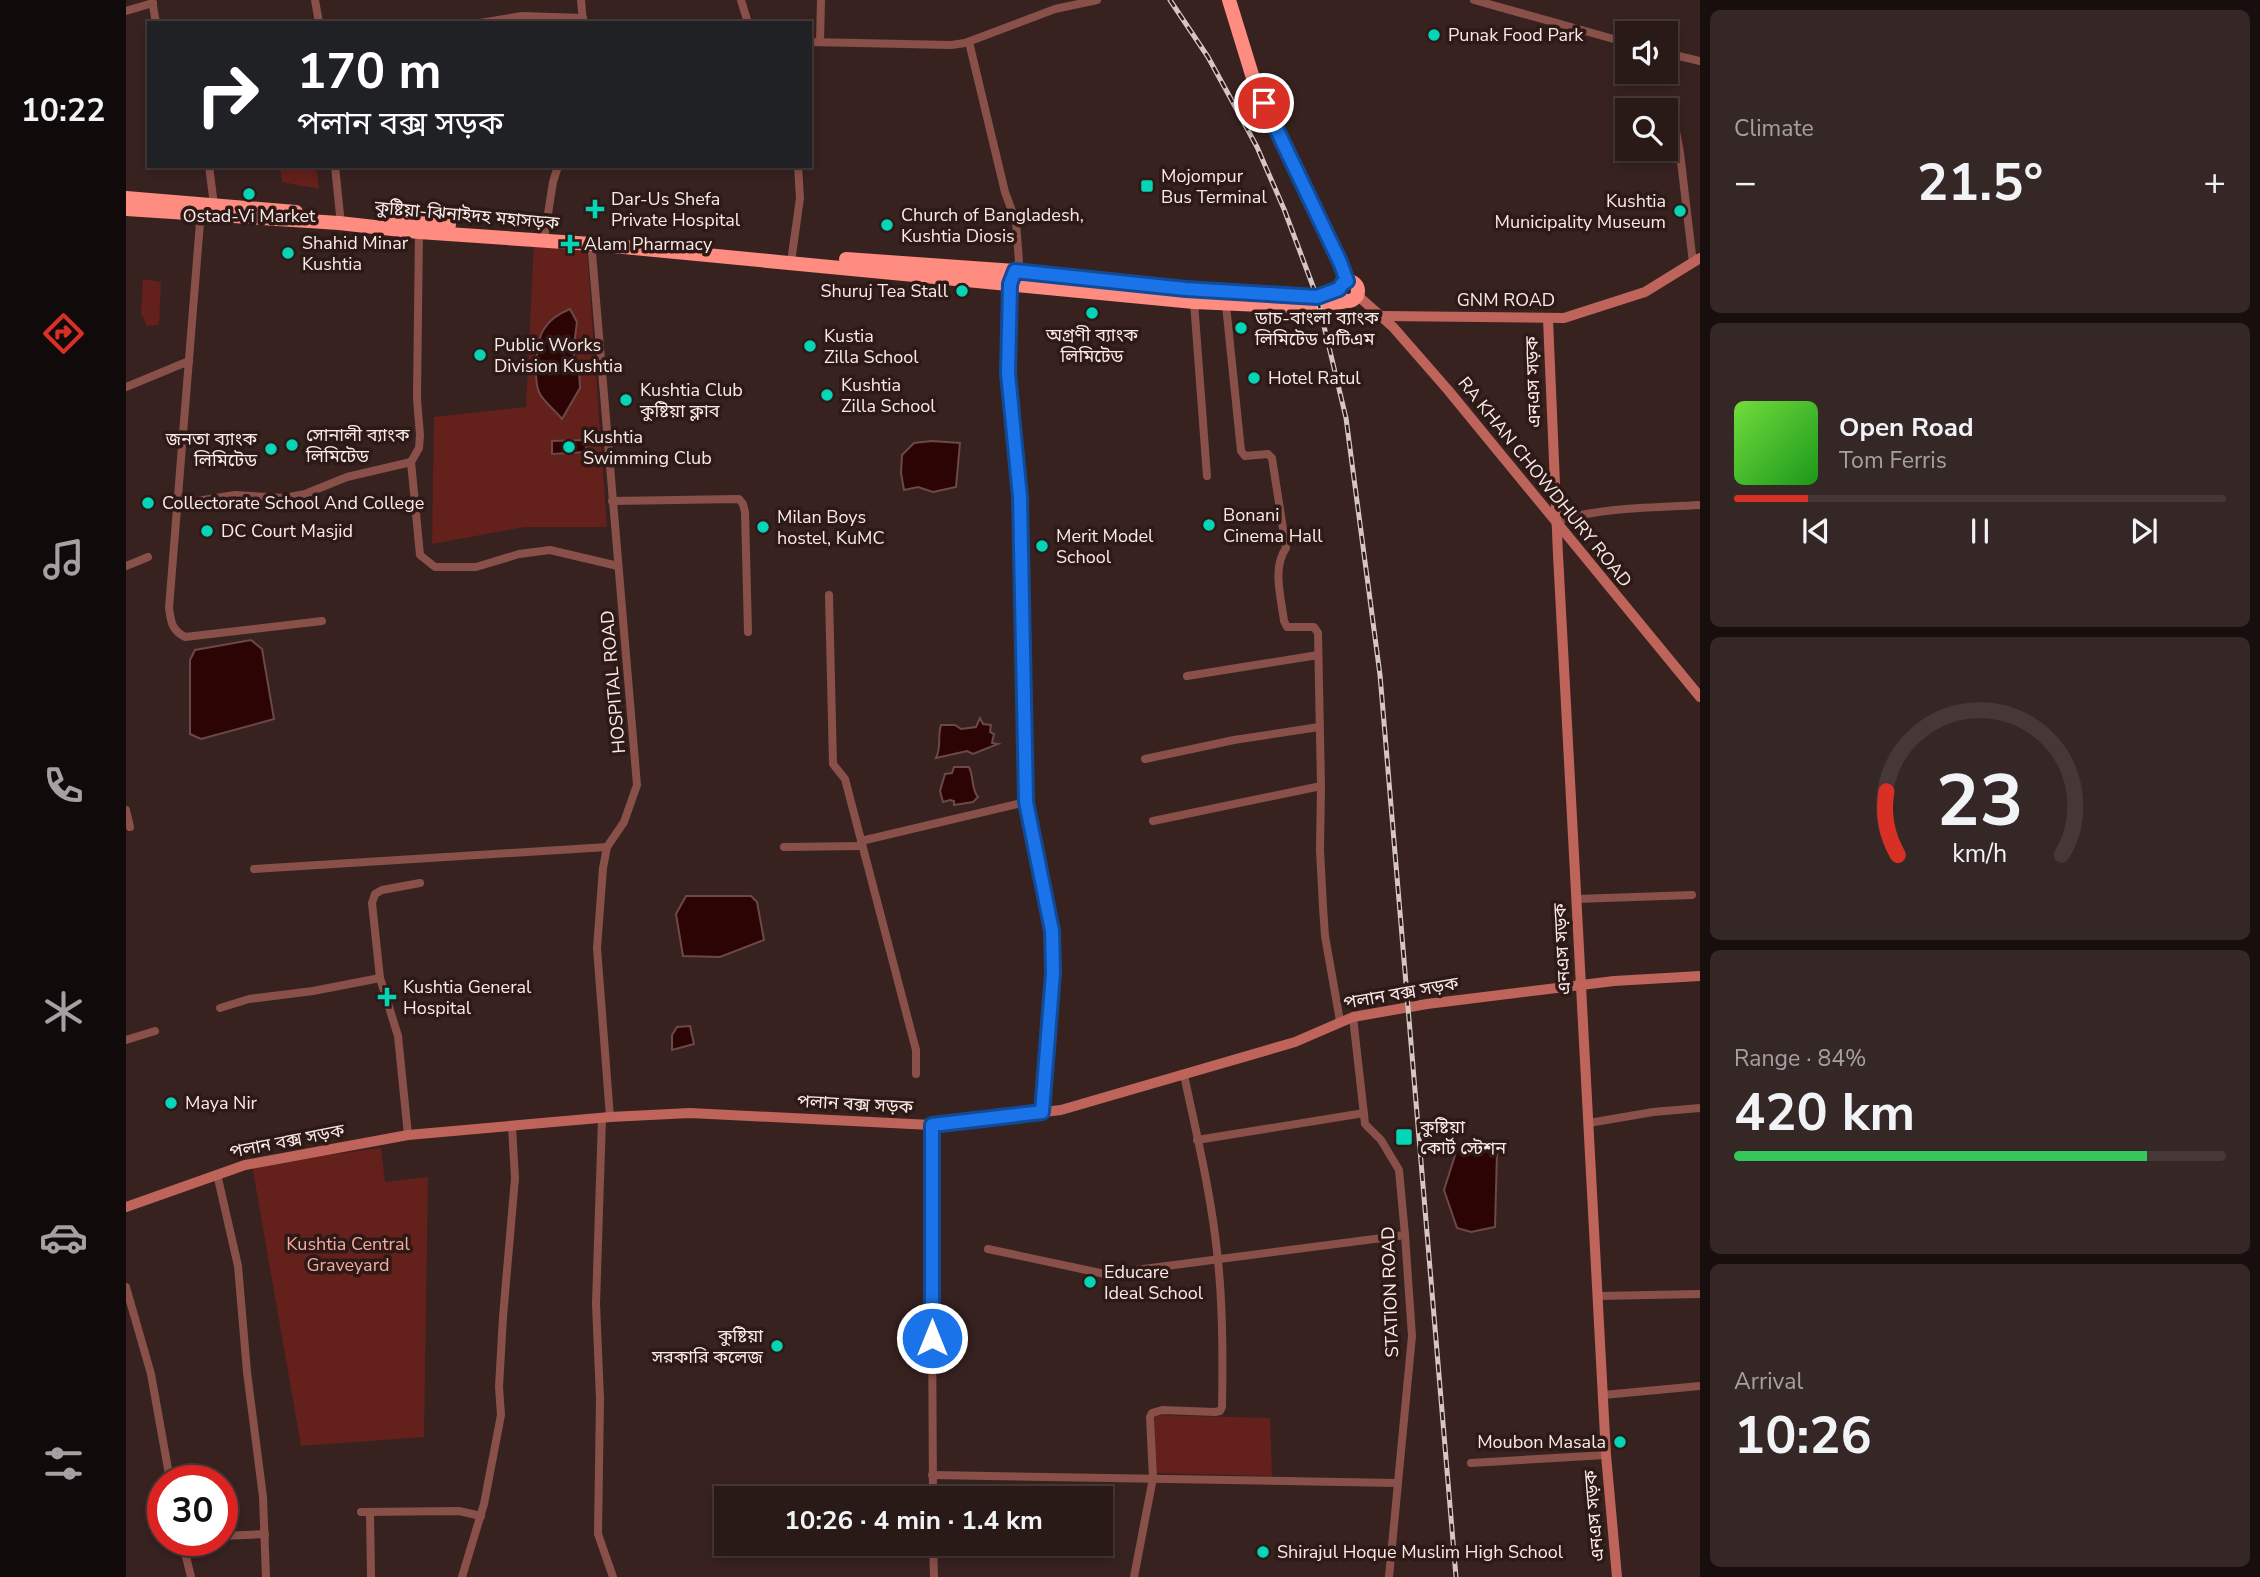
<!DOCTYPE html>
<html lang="en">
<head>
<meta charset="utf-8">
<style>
	:root { --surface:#291a18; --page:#352725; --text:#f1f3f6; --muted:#a5a1a2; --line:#453837; --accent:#d93025 }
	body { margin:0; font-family:"Nunito Sans","Noto Sans Bengali",sans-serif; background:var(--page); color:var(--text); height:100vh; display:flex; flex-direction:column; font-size:26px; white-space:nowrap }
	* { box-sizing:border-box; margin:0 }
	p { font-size:23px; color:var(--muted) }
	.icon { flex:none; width:38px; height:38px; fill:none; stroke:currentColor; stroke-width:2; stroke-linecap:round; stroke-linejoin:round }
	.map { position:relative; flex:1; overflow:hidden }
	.drawer { display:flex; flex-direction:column; gap:10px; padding:10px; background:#170e0d; width:560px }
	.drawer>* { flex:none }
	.guide { position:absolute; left:21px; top:21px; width:665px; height:147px; border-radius:0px; box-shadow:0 4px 10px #0003,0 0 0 2px var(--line); background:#202124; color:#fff; overflow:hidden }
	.tools { position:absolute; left:1489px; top:21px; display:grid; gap:14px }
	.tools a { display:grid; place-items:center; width:63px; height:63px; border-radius:0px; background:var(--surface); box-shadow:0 4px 10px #0003,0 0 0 2px var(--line); font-size:35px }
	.speed { position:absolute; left:21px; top:1465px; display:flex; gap:14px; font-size:35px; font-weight:700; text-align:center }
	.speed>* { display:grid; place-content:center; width:91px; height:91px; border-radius:50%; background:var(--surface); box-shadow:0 4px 10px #0003,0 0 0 2px var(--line); line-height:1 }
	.speed .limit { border:10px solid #d22; background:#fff; color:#111 }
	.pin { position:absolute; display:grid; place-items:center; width:60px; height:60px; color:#fff; margin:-30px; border:4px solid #fff; border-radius:50%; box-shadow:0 2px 7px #0007 }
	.me { position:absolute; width:77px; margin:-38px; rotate:0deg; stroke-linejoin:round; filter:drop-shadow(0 0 5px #0008) }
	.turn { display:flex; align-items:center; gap:24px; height:147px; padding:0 35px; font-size:32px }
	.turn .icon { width:91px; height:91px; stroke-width:2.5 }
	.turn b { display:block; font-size:49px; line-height:60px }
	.big { font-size:52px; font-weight:700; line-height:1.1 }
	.drawer .tile { flex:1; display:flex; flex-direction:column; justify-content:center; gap:10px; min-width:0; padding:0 24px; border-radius:10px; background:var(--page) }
	.drawer .dial { align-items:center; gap:0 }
	.dial svg { height:182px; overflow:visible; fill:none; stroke:var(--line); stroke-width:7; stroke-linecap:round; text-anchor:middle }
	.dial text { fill:var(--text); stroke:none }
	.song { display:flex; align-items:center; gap:21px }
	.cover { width:84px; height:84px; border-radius:10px; background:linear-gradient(135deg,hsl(100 70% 55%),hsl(120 70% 35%)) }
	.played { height:7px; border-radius:4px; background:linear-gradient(90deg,var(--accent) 15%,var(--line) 15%) }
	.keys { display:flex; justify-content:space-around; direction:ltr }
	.heat { display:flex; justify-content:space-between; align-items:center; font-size:38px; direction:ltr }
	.charge { height:10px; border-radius:5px; background:linear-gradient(90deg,#34c759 84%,var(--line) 0) }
	.trip { position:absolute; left:588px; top:1486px; width:399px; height:70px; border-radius:0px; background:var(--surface); box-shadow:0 4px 10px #0003,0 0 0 2px var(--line); font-weight:700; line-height:70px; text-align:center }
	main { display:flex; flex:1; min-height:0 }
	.tab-bar { display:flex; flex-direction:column; width:126px; justify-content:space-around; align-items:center; background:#100a0a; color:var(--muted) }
	.tab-bar .icon { width:49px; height:49px }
	.tab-bar .selected { color:var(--accent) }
	.tab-bar b { font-size:32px; color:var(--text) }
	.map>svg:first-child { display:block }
	.green { fill:#64201b }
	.water { fill:#2d0404; stroke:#6a4948; stroke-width:2 }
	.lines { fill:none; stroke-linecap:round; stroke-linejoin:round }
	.street { stroke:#895049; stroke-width:8 }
	.secondary { stroke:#bf645a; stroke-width:10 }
	.highway { stroke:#fe8c80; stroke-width:14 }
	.rail-casing { stroke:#d5c5c3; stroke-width:5 }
	.rail { stroke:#2d1916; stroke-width:2.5; stroke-dasharray:8; stroke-linecap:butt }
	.route-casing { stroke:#114b97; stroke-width:18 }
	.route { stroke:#1a73e8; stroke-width:12 }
	.poi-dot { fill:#04d5b6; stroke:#2d1916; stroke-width:2.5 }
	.labels { text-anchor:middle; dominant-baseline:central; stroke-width:7; stroke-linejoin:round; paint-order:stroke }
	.poi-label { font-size:18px; fill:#f9eae8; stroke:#2d1916; text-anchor:start }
	.street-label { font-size:18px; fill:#f9eae8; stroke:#2d1916 }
	.park-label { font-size:18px; fill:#f3aba2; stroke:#2d1916 }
</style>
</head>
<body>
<main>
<nav class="tab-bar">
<b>10:22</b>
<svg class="icon selected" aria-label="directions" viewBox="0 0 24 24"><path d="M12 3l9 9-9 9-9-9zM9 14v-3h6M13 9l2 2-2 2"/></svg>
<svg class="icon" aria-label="music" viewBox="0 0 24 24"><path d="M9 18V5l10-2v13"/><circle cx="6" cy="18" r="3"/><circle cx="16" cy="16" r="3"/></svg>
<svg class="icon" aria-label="phone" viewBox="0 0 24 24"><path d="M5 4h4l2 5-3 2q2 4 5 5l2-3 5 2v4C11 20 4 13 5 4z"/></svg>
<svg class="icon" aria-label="climate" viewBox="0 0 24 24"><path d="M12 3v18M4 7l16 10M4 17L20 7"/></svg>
<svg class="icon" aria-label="car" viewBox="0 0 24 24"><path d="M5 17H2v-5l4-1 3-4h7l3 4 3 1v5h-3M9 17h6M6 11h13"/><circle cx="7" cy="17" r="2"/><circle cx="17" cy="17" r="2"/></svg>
<svg class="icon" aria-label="filters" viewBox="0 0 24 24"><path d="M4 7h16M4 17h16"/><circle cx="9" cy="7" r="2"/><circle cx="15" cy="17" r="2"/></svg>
</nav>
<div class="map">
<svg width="1574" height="1577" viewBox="0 0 1574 1577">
	<rect width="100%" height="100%" fill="#372220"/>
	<g class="green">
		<path d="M154,166H190L193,189L156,182Z"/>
		<path d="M408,243L461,249L481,527H399L306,544L308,417L400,407Z"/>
		<path d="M17,279L35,282L33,325L21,326L15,313Z"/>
		<path d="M255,1148L259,1182L302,1177L298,1437L175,1446L126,1165Z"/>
		<path d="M1029,1415L1144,1418L1146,1476L1029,1473Z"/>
	</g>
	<g class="water">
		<path d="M444,309L451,322L447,353L453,369L454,388L436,419C430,411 419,403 414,394C407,382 410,341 418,329C424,319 434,313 444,309Z"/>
		<path d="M460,440V452L426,454V441Z"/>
		<path d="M806,441L834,443L830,487L807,492L792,487L778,490L775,473L776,455L788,443Z"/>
		<path d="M125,640L136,649L148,719L75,739L64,734V660L69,650Z"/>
		<path d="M854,718L857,724L865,725L864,732L868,734L866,743L872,744L847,754L841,751L810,758C816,745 811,738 815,725H829L835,729L850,727Z"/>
		<path d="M828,767H843C848,777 845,789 852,797L847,802L828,805V801L824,800L817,802L814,791L819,774L826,773Z"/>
		<path d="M560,896H625L631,902L638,940L594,957L557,956L550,914Z"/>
		<path d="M564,1026L568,1044L546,1050V1035L551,1027Z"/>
		<path d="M1332,1146L1371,1152L1369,1227L1345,1232L1331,1228L1318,1190Z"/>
	</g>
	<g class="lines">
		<g class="street">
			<path d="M26,0L30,23"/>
			<path d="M189,0L193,23"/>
			<path d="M455,0L457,23"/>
			<path d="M615,0L622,23"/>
			<path d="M1348,0L1502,43"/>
			<path d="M0,11L27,3"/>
			<path d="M354,23L396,16L457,18"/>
			<path d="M684,42L825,45L839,43L929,9L971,0"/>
			<path d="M694,42L695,0"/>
			<path d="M843,42L879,192L890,222L893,261L884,284L882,373L894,497L900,802L926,931L927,973L916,1112"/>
			<path d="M1540,53L1574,61"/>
			<path d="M1545,104L1554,153L1567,263"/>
			<path d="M83,166L88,205"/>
			<path d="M209,166L214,215"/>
			<path d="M75,210L43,608C45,623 46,630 59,637L196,621"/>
			<path d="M293,229L291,399L294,435L293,448L285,462L294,555L309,567H350L393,554L424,550L492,566"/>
			<path d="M419,233L427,182L432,166"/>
			<path d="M465,241L511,785L498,822L481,847L477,868L471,948L484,1117"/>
			<path d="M666,255L674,198L672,166"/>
			<path d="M1068,302L1081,476"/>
			<path d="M1100,305L1115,451L1119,456L1142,454L1146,458L1160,548C1146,568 1155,597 1158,621L1161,627H1188L1192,633L1195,786L1194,850L1197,907L1199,936L1214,1021"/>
			<path d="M0,387L63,361"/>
			<path d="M486,501L613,499L617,504L619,512L622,632"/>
			<path d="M52,504L109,495L159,498L179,494L221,477L285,462"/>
			<path d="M1431,521C1476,507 1527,508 1574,505"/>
			<path d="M0,566L22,557"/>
			<path d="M703,595L707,764L719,779L790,1050V1074"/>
			<path d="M1061,676L1192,655"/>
			<path d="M1019,759L1108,740L1193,727"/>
			<path d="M0,810L4,827"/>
			<path d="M1027,821L1195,786"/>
			<path d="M735,841L900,802"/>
			<path d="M658,847L735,846"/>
			<path d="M128,869L481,847"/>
			<path d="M1450,899L1566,895"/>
			<path d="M254,978L272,1036L282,1135"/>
			<path d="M94,1008L123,999L187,991L254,978L246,903L249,894L256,890L294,883"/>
			<path d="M1227,1017L1239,1124L1255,1140L1273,1170L1279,1235L1286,1336L1263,1577"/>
			<path d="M0,1040L29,1031"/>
			<path d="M476,1118L470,1304L474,1399L472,1534L487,1577"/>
			<path d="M1463,1123L1527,1112L1574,1108"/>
			<path d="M805,1125L807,1498"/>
			<path d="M1071,1140L1238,1113"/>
			<path d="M91,1174L112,1266L121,1372L137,1497L140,1577"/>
			<path d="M862,1249L979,1274L1279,1235"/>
			<path d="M0,1287L25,1374L44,1480"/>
			<path d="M1472,1296L1574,1294"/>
			<path d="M1477,1395L1574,1386"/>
			<path d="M1345,1463L1480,1455"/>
			<path d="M806,1475L1272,1483"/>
			<path d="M235,1512L333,1511L355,1516"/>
			<path d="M244,1512L245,1577"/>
			<path d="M96,1536L139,1534"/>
			<path d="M56,1540L65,1577"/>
			<path d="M807,1544L808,1577"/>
			<path d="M336,1577L358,1504L375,1415L373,1387L377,1317L389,1178L386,1127"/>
			<path d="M1008,1577L1027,1478L1024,1417L1026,1413L1036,1410L1089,1412L1094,1411L1096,1407C1097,1358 1097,1309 1092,1261C1086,1198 1071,1136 1058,1075"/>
		</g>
		<g class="secondary">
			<path d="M1231,295L1267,327L1322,390L1574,697"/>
			<path d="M1257,316L1438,318L1519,292L1574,258"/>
			<path d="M1422,319L1432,555L1480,1455L1491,1577"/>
			<path d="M0,1207L119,1165L282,1135L484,1117L564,1113L805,1125L935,1110L1169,1042L1227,1017L1301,1004L1488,981L1574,976"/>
		</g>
		<g class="highway">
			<path d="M1103,0L1131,91L1174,175L1221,281"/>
			<path d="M0,198L170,212"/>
			<path d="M0,209L213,223L293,232L466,244L1068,302L1179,307H1193L1221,301"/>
			<path d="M266,220L323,225"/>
			<path d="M720,259L889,271L1100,292L1191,297L1213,289"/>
			<circle cx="1222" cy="291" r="10"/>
		</g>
		<defs>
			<path id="rail" d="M1044,0L1082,57L1105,99L1131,147L1158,209L1191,297L1220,418L1254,675L1330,1577"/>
		</defs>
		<use href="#rail" class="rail-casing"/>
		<use href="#rail" class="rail"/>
	</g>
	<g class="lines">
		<defs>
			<path id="route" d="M806,1338V1125L916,1112L927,973L926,931L900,802L894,497L882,373L884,284L889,271L1060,289L1191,297L1213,289L1216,284L1221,281L1214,262L1138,103"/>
		</defs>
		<use href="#route" class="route-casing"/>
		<use href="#route" class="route"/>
	</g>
	<g class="poi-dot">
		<circle cx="1308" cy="35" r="7"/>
		<rect x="1014" y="179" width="14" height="14" rx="3.5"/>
		<circle cx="123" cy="194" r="7"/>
		<path d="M465.5 198.5h7v7h7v7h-7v7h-7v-7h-7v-7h7z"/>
		<circle cx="1554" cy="211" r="7"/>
		<circle cx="761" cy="225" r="7"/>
		<path d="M440.5 233.5h7v7h7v7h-7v7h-7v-7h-7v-7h7z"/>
		<circle cx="162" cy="253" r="7"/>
		<circle cx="836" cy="291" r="7"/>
		<circle cx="966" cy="313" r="7"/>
		<circle cx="1115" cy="328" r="7"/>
		<circle cx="684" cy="346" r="7"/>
		<circle cx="354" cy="355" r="7"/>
		<circle cx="1128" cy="378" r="7"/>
		<circle cx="701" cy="395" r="7"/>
		<circle cx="500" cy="400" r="7"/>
		<circle cx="166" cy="445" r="7"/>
		<circle cx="443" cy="447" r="7"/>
		<circle cx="145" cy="449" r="7"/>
		<circle cx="22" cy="503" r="7"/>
		<circle cx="1083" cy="525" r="7"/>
		<circle cx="637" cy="527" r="7"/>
		<circle cx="81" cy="531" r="7"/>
		<circle cx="916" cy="546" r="7"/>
		<path d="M257.5 986.5h7v7h7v7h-7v7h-7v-7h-7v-7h7z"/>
		<circle cx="45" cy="1103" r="7"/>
		<rect x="1269" y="1128" width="18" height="18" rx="3.5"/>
		<circle cx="964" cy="1282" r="7"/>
		<circle cx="651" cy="1346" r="7"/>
		<circle cx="1494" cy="1442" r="7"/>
		<circle cx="1137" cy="1552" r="7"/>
	</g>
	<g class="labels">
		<g class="poi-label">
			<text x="1322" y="35">Punak Food Park</text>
			<text x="1035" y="176">Mojompur<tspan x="1035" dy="21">Bus Terminal</tspan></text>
			<text x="485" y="199">Dar-Us Shefa<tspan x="485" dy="21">Private Hospital</tspan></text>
			<text x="1540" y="201" text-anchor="end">Kushtia<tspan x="1540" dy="21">Municipality Museum</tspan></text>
			<text x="775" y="215">Church of Bangladesh,<tspan x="775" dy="21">Kushtia Diosis</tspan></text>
			<text x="123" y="216" text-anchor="middle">Ostad-Vi Market</text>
			<text x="176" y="243">Shahid Minar<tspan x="176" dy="21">Kushtia</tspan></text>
			<text x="458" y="244">Alam Pharmacy</text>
			<text x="822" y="291" text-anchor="end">Shuruj Tea Stall</text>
			<text x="1129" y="318">ডাচ-বাংলা ব্যাংক<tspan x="1129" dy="21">লিমিটেড এটিএম</tspan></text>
			<text x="966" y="335" text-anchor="middle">অগ্রণী ব্যাংক<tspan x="966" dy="21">লিমিটেড</tspan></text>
			<text x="698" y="336">Kustia<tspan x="698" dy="21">Zilla School</tspan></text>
			<text x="368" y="345">Public Works<tspan x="368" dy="21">Division Kushtia</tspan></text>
			<text x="1142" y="378">Hotel Ratul</text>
			<text x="715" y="385">Kushtia<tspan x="715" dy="21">Zilla School</tspan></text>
			<text x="514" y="390">Kushtia Club<tspan x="514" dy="21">কুষ্টিয়া ক্লাব</tspan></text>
			<text x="180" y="435">সোনালী ব্যাংক<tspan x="180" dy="21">লিমিটেড</tspan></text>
			<text x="457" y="437">Kushtia<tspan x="457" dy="21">Swimming Club</tspan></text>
			<text x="131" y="439" text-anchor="end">জনতা ব্যাংক<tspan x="131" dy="21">লিমিটেড</tspan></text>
			<text x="36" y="503">Collectorate School And College</text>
			<text x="1097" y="515">Bonani<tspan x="1097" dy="21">Cinema Hall</tspan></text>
			<text x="651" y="517">Milan Boys<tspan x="651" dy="21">hostel, KuMC</tspan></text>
			<text x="95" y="531">DC Court Masjid</text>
			<text x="930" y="536">Merit Model<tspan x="930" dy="21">School</tspan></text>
			<text x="277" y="987">Kushtia General<tspan x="277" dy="21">Hospital</tspan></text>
			<text x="59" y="1103">Maya Nir</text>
			<text x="1294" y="1127">কুষ্টিয়া<tspan x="1294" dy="21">কোর্ট স্টেশন</tspan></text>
			<text x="978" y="1272">Educare<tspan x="978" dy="21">Ideal School</tspan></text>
			<text x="637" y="1336" text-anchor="end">কুষ্টিয়া<tspan x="637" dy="21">সরকারি কলেজ</tspan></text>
			<text x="1480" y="1442" text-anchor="end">Moubon Masala</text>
			<text x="1151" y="1552">Shirajul Hoque Muslim High School</text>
		</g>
		<g class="street-label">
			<text transform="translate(341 215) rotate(5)">কুষ্টিয়া-ঝিনাইদহ মহাসড়ক</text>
			<text x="1380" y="300">GNM ROAD</text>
			<text transform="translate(1407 382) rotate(-92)">এনএস সড়ক</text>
			<text transform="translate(1419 482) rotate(51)">RA KHAN CHOWDHURY ROAD</text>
			<text transform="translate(487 682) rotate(-95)">HOSPITAL ROAD</text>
			<text transform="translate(1436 949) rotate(-93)">এনএস সড়ক</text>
			<text transform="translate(1275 993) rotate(-10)">পলান বক্স সড়ক</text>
			<text transform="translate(729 1104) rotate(3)">পলান বক্স সড়ক</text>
			<text transform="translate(161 1141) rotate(-11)">পলান বক্স সড়ক</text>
			<text transform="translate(1264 1292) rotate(-92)">STATION ROAD</text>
			<text transform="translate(1468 1516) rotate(-95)">এনএস সড়ক</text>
		</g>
		<g class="park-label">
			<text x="222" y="1244">Kushtia Central<tspan x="222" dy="21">Graveyard</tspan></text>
		</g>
	</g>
</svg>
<div class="tools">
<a><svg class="icon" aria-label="sound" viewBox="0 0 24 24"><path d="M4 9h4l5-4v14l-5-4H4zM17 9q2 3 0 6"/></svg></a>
<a><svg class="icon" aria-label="search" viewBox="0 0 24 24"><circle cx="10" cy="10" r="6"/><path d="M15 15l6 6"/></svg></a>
</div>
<div class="speed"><div class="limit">30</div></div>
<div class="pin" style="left:1138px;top:103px;background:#d93025"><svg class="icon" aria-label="arrive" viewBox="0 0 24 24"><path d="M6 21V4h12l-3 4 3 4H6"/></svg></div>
<svg class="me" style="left:806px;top:1338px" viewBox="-20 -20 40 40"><circle r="17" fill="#1a73e8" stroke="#fff" stroke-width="3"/><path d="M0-11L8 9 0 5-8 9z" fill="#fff"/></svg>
<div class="trip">10:26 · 4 min · 1.4 km</div>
<div class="guide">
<div class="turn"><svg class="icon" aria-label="right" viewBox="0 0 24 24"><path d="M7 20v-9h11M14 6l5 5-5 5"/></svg><div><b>170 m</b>পলান বক্স সড়ক</div></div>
</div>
</div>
<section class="drawer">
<div class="tile"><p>Climate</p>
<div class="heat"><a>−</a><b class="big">21.5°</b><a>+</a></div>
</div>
<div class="tile">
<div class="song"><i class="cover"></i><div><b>Open Road</b><p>Tom Ferris</p></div></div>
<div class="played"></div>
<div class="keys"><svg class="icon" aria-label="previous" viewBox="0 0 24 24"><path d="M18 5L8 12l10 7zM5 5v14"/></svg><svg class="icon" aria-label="pause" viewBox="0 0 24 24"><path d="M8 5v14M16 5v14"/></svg><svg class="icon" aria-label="next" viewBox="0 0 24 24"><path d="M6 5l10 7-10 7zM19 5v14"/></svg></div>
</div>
<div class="tile dial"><svg viewBox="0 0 100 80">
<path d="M14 69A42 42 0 1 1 86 69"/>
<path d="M14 69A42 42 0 0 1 9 41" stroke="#d93025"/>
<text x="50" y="56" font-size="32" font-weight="700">23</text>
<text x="50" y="72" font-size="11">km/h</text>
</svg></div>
<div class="tile"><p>Range · 84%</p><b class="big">420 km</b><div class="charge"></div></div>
<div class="tile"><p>Arrival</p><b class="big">10:26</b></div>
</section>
</main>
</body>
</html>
